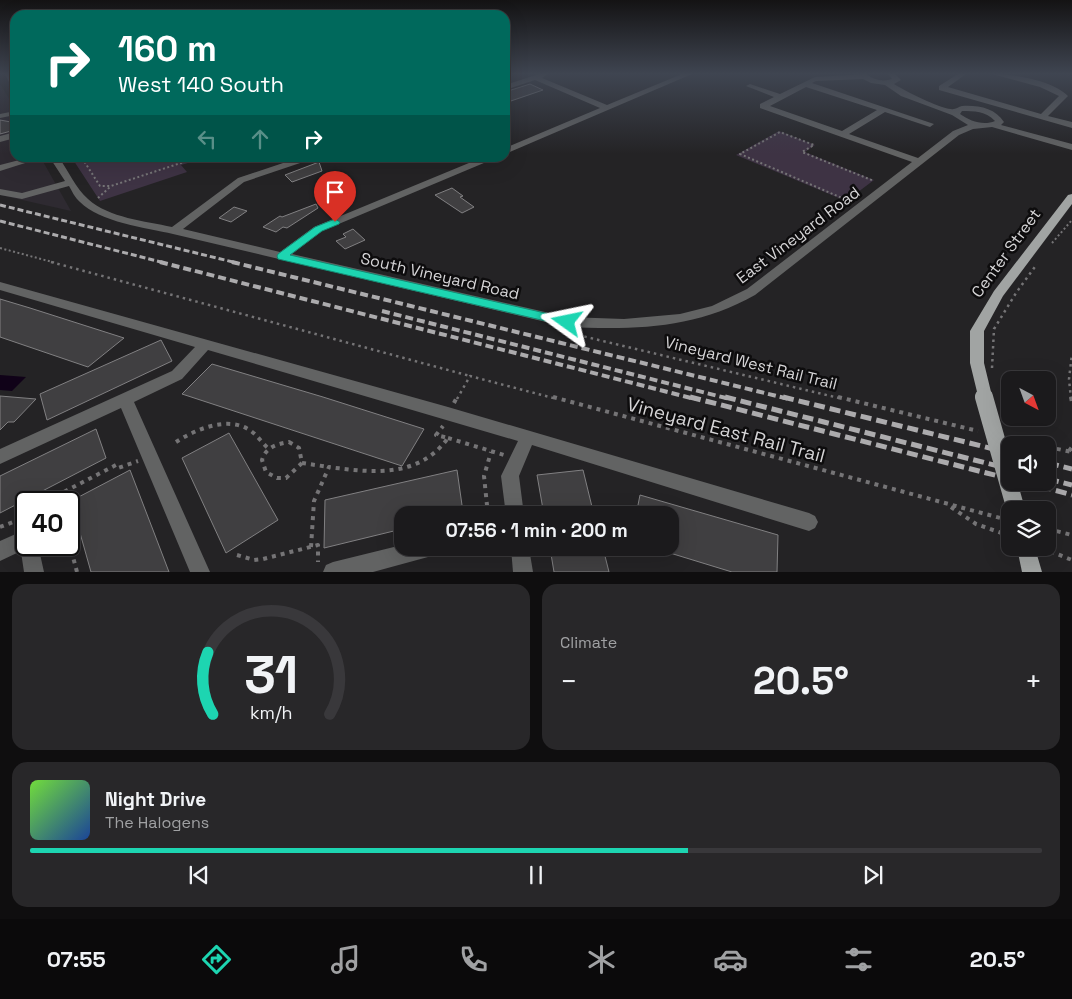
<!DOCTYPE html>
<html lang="en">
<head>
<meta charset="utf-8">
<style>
	:root { --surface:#1b1a1c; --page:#282729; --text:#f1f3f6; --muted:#a0a1a3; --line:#39383b; --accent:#1dd5b1 }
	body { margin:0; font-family:"Space Grotesk",sans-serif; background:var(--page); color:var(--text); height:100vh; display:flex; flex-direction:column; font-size:19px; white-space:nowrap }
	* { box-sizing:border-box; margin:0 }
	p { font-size:16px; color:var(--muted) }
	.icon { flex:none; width:28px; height:28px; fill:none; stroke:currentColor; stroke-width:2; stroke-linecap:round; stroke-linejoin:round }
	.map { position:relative; height:572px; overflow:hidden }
	.panel { display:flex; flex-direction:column; gap:12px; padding:12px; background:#0f0e0f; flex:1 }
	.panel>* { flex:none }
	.guide { position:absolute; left:10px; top:10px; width:500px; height:152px; border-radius:15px; box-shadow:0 5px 20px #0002,0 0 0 1px var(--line); background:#00695c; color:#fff; overflow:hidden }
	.needle { width:32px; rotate:139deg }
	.tools { position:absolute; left:1001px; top:371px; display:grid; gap:10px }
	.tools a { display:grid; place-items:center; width:55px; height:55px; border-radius:10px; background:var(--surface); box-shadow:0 5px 20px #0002,0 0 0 1px var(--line); font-size:25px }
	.speed { position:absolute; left:15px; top:491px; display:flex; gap:10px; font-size:25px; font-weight:700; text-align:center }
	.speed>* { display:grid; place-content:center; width:65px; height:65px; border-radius:50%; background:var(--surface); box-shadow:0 5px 20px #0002,0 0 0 1px var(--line); line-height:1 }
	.speed .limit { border:2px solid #111; border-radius:8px; background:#fff; color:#111 }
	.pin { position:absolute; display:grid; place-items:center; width:42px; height:42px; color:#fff; margin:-51px -21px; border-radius:50% 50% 50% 0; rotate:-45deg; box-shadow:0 0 5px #0007 }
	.pin .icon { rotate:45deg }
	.me { position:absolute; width:55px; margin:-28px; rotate:282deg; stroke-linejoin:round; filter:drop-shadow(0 0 4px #0008) }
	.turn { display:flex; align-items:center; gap:18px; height:105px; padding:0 25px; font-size:22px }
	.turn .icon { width:65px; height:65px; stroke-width:2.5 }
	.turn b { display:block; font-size:35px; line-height:42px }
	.lanes { display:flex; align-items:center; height:48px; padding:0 25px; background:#0003; justify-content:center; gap:25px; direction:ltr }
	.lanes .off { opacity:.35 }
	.big { font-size:38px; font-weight:600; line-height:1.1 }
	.panel .tile { flex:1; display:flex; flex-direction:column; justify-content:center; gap:8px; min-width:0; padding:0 18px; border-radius:15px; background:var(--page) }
	.panel .dial { align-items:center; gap:0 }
	.dial svg { height:130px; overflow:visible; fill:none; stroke:var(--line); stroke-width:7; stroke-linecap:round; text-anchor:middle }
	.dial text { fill:var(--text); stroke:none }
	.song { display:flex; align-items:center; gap:15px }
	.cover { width:60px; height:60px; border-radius:8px; background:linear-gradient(135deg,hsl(100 70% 55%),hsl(220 70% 35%)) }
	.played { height:5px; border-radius:2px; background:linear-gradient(90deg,var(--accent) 65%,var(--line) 65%) }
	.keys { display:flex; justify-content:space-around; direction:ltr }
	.heat { display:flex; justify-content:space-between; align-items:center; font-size:28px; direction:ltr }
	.panel .tiles { flex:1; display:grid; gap:12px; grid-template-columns:1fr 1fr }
	.tile:last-child { grid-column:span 2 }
	.trip { position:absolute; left:394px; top:506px; width:285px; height:50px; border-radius:15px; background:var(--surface); box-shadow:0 5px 20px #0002,0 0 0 1px var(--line); font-weight:600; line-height:50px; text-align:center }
	.menu { display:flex; height:80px; justify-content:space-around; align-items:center; background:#0b0a0b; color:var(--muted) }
	.menu .icon { width:35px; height:35px }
	.menu .active { color:var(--accent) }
	.menu b { font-size:22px; color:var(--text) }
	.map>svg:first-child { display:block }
	.built { fill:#2e2a31 }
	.green { fill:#3e3344 }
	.water { fill:#100218 }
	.building { fill:#403f41; stroke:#818082 }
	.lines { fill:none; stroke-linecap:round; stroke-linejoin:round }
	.path-far2 { stroke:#757476; stroke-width:2; stroke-dasharray:2 2.5; stroke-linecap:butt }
	.path-far1 { stroke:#757476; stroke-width:2.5; stroke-dasharray:2.5 4; stroke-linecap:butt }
	.path { stroke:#757476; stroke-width:4; stroke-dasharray:4 5; stroke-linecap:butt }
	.minor { fill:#626363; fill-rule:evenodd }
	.major { fill:#a1a4a3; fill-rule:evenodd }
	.rail-far2 { stroke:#acabad; stroke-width:3; stroke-dasharray:6 3; stroke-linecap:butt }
	.rail-far1 { stroke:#acabad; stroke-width:4; stroke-dasharray:8 4; stroke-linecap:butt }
	.rail { stroke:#acabad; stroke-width:5; stroke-dasharray:11 5; stroke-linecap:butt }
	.major-bridge-far1 { stroke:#a1a4a3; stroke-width:14 }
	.major-bridge { stroke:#a1a4a3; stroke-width:18 }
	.route { fill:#1dd5b1; stroke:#138a73 }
	.labels { text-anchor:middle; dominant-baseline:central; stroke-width:5; stroke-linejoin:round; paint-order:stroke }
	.street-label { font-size:16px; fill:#d5d4d6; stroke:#0d0c0d }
	.near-street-label { font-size:19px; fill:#d5d4d6; stroke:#0d0c0d }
</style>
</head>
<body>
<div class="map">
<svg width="1072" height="572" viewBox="0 0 1072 572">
	<rect width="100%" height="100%" fill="#242325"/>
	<path class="built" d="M0,84L15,108V158H41L71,211L0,195Z"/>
	<g class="green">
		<path d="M779,131L815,145L805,152L874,180L846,201L736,155Z"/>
		<path d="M72,158H205L181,165L187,172L100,201Z"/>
	</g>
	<path class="water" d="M0,375L26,377L12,391L0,390Z"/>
	<g class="building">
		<path d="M530,84L543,90L505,103V92Z"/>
		<path d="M0,120L11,122L13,128L11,131L0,134Z"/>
		<path d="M319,162L322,171L292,182L285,175Z"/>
		<path d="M452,188L463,196L460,197L474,207L462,213L435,195Z"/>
		<path d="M316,204L318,208L287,228L283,227L276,232L263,227L280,216L282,217Z"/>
		<path d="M234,207L247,211L231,222L219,218Z"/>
		<path d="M353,229L365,240L345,249L336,241L346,237L343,234Z"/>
		<path d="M0,299L30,308L124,338L88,367L0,337Z"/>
		<path d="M161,340L172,361L47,420L40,394Z"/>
		<path d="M212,364L323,397L424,429L402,466L182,394Z"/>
		<path d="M0,396L36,399L14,422H8L0,430Z"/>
		<path d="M96,429L106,458L0,513V476Z"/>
		<path d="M229,433L278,520L226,553L182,458Z"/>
		<path d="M130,470L153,530L169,572H91L71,501Z"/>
		<path d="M457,470L463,512L452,515H402V529L324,548L325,500Z"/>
		<path d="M583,470L594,515H544L537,475Z"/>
		<path d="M640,495L778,535L777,572H732L670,553V515H636Z"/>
		<path d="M550,548H603L609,572H554Z"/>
	</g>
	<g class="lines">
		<g class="path-far2">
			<path d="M82,158L100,186H111L196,158"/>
			<path d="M98,198L110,187"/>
			<path d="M849,201L740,154L780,132L814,145L802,152L874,181"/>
			<path d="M1052,243L1072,220"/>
			<path d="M0,248L56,263"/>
		</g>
		<g class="path-far1">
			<path d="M51,262L470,376"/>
			<path d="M578,335L843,399"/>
			<path d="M992,368L994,329L1016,293L1037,264"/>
			<path d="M457,399L470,376L557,399"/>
			<path d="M1071,399L1069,379L1072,354"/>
		</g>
		<g class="path">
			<path d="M553,397L1004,519"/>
			<path d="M838,397L978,431"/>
			<path d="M1071,397L1072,403"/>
			<path d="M454,403L457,397"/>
			<path d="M448,438L504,455"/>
			<path d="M1010,438L1041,445"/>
			<path d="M176,442C196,429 229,415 251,431C258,436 262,443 268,448"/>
			<path d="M289,442L299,448L302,463L286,478H277L266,472L262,460C266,447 277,444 289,442Z"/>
			<path d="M1048,447L1072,452"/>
			<path d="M1069,451L1072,447"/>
			<path d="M302,463L329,467"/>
			<path d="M50,502L54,497L116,465L118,468L138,461"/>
			<path d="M951,507L976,524L1010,536"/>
			<path d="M488,515L484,476L491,452"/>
			<path d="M0,527L26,517"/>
			<path d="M1048,529L1072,535"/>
			<path d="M69,542L77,572"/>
			<path d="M311,547L314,501L329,467C373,473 419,478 448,438L436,435L443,426"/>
			<path d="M1042,548L1072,560"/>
			<path d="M237,555L254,560L263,559L318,545V562"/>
		</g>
		<g class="minor">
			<path d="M5,74H12L15,80V88H12Z"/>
			<path d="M539,74H547L542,78L607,105L682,74H692L505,154V148L600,108L535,80L505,90V85Z"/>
			<path d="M866,74C874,80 883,82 892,79L888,74H895L901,80L894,84C905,91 939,108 951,109C955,110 958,107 962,106C978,105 995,108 1004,122L1001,125L1072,144V150L992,127L973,129L959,135L755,295C695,329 635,330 567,327L173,234C147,228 99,222 80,202C75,198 72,191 69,186L22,199L0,195V189L22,193L65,181L50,158H59C68,170 76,189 88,199C109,218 145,221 172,227L238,178L298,158H310L309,160L244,182L183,229L280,252L314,227L481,158H492L491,160L322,231L292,254L567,317L624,319L680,314L712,306L747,289L912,162L760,108V104L774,97L746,86L750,84L780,94L815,77ZM863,79L871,83L885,85L901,96L952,115L968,125L953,131L918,158L849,134L885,112L930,127L934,124L812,83L816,81ZM806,87L877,110L842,131L770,106ZM962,111C974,111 986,111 995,121C983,126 970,121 960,114Z"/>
			<path d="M958,74H966L948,87L1041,114L1059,96L1040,87L992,74C1012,74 1053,80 1068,96L1048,116L1072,122V128L939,90V86Z"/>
			<path d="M15,111V115L0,118V114Z"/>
			<path d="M15,132V138L0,142V136Z"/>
			<path d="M27,158H41L0,171V165Z"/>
			<path d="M0,282L448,407L809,513L815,516L818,522L815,528L809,531L532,445L519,476L524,515H506L501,476L518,441L208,350L182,379L134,402L210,572H190L121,408L0,464V449L172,371L195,347L0,290Z"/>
			<path d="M18,533L26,536V545H38L44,572H24L21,552H19L0,561V541Z"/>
			<path d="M402,545V548H437L435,555L428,557L373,572H323L326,565L333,562Z"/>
			<path d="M511,548H529L533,572H513Z"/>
		</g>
		<g class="major">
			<path d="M1072,194V204L1003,296L984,331V363L992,396L989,400L984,402L979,400L970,363V331L994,291L1068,195Z"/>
			<path d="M1017,548H1035L1042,572H1022Z"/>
		</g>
		<g class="rail-far2">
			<path d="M0,205L237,263"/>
			<path d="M0,221L165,263"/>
		</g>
		<g class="rail-far1">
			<path d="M160,262L695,399"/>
			<path d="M232,262L789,399"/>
			<path d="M382,311L730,399"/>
		</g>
		<g class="rail">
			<path d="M690,397L1010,479"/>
			<path d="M725,397L1010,469"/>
			<path d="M783,397L1010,453"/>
			<path d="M1048,463L1072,469"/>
			<path d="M1048,479L1072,485"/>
			<path d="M1025,482L1072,495"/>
		</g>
		<path class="major-bridge-far1" d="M984,396L985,399"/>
		<path class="major-bridge" d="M984,397L1016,510"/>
	</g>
	<linearGradient id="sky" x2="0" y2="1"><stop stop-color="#141314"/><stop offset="0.48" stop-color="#3f4551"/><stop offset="1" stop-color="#3f4551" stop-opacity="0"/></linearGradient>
	<rect width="1072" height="154" fill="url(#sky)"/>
	<path class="route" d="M335,219L340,222L339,224L322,231L290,255L567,318L573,322L567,326L278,259L277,256L278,254L315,227Z"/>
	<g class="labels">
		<g class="street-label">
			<text transform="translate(798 235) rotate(-37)">East Vineyard Road</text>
			<text transform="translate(1006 253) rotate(-54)">Center Street</text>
			<text transform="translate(440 276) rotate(13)">South Vineyard Road</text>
			<text transform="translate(751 363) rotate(14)">Vineyard West Rail Trail</text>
		</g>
		<g class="near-street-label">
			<text transform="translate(726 430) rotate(15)">Vineyard East Rail Trail</text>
		</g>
	</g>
</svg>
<div class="tools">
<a><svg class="needle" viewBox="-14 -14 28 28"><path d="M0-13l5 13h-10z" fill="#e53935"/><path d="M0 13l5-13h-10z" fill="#a0a1a3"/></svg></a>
<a><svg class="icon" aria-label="sound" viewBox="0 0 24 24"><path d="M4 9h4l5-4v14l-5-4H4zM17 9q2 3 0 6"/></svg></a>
<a><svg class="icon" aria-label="layers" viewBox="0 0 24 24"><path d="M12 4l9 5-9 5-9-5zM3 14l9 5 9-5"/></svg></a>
</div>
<div class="speed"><div class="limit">40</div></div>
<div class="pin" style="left:335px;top:222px;background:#d93025"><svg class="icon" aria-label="arrive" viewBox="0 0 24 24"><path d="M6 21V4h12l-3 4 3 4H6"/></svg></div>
<svg class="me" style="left:567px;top:322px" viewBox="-20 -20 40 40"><path d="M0-17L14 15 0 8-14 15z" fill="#1dd5b1" stroke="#fff" stroke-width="4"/></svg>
<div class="trip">07:56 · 1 min · 200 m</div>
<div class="guide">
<div class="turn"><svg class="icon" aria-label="right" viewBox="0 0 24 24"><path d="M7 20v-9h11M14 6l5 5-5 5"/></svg><div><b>160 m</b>West 140 South</div></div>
<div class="lanes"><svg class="icon off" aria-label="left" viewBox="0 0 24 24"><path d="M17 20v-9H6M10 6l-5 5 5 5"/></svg><svg class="icon off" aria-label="ahead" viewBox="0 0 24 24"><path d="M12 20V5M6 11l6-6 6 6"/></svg><svg class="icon" aria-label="right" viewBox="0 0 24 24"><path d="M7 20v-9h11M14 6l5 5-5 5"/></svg></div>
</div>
</div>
<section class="panel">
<div class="tiles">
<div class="tile dial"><svg viewBox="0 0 100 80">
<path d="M14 69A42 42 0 1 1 86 69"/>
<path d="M14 69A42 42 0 0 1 11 31" stroke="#1dd5b1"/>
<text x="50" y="56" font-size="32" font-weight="700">31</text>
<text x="50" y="72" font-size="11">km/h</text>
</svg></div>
<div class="tile"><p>Climate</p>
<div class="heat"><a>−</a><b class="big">20.5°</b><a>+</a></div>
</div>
<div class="tile">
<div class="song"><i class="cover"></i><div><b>Night Drive</b><p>The Halogens</p></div></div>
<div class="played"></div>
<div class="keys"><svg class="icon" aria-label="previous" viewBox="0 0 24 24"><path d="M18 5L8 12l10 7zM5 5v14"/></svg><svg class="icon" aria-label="pause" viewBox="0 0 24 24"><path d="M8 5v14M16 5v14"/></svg><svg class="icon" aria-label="next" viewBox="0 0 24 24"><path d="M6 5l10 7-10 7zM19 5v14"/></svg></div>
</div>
</div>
</section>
<nav class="menu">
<b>07:55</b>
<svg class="icon active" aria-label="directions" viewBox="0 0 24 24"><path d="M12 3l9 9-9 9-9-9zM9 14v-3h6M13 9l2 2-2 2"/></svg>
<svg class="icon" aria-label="music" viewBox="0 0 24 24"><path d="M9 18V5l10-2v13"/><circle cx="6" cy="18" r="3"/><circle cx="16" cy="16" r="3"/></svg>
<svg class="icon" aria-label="phone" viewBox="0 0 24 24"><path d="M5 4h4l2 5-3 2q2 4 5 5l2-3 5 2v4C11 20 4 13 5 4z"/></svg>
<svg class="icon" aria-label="climate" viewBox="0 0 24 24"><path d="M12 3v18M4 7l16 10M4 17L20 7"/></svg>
<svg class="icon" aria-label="car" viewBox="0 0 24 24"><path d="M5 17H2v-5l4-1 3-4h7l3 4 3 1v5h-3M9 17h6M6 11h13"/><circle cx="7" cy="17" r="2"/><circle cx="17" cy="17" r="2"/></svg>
<svg class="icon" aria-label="filters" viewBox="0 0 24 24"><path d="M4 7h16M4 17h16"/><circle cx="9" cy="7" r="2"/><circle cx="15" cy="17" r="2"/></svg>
<b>20.5°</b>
</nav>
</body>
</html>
